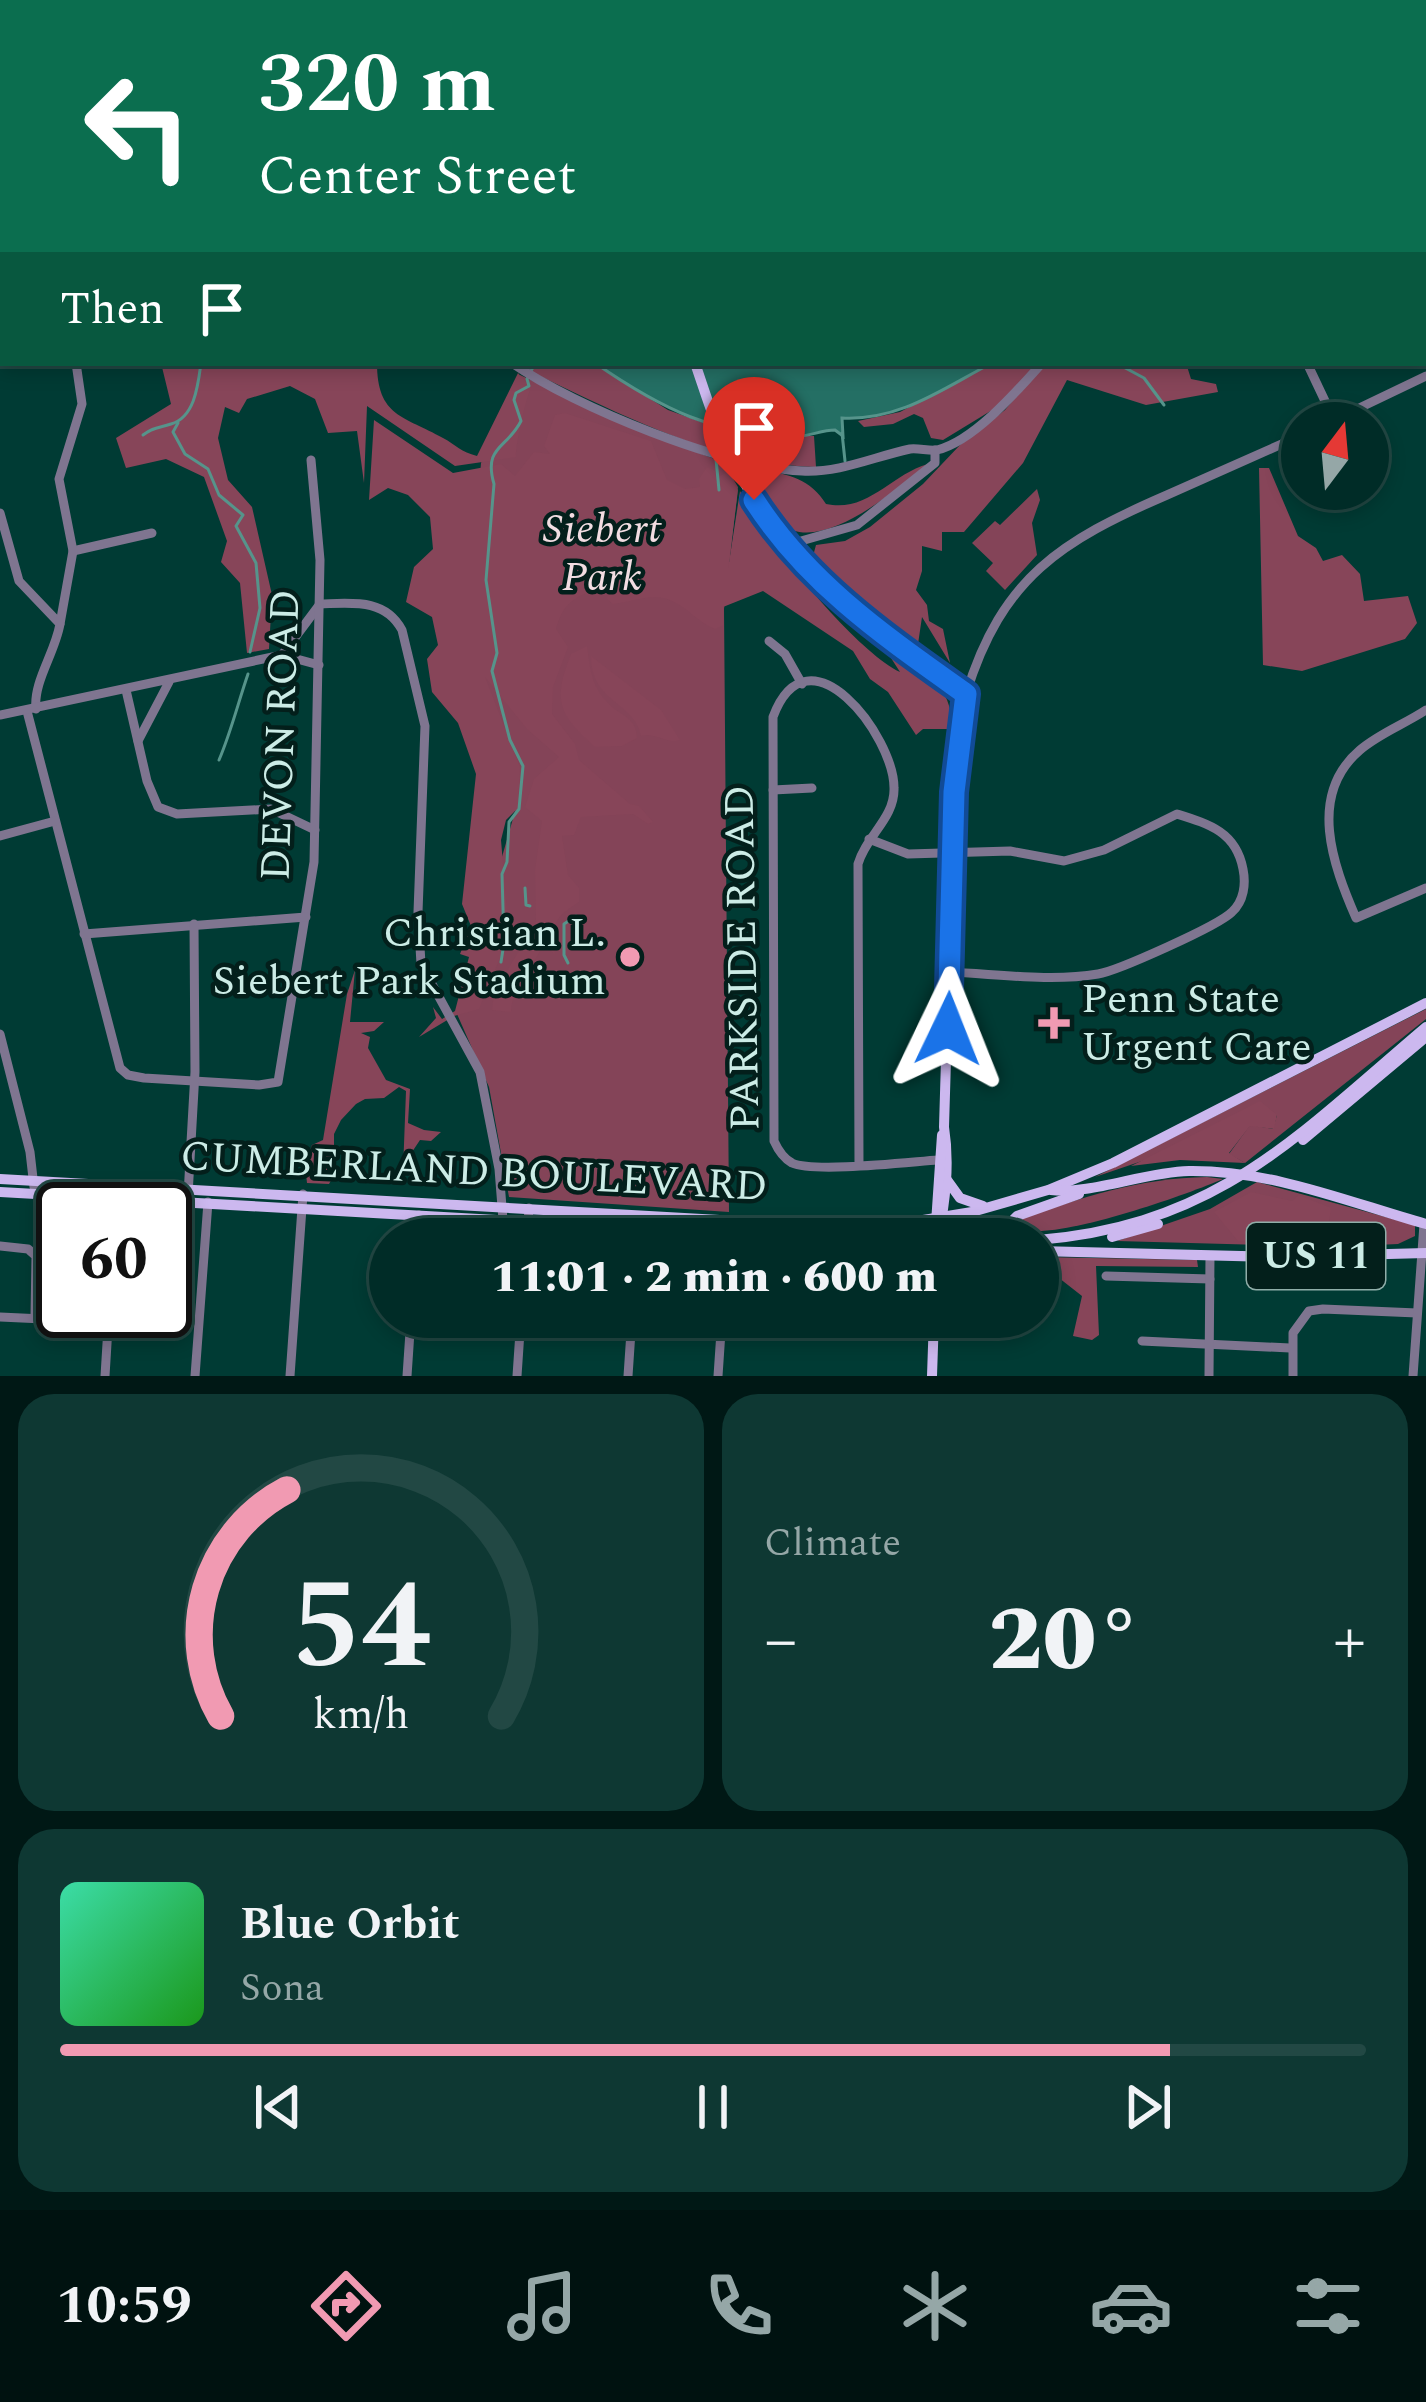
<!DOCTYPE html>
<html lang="en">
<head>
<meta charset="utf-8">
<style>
	:root { --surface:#002c27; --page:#0e3833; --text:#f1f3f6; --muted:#95a7a7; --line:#224844; --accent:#f19ab2 }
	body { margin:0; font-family:Spectral,serif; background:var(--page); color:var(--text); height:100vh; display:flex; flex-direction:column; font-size:45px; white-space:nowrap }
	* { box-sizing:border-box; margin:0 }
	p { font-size:39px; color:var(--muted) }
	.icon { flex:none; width:66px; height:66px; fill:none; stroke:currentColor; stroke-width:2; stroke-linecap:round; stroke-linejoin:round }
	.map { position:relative; height:1376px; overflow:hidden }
	.details { display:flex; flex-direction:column; gap:18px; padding:18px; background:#001815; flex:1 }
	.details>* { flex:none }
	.banner { position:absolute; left:0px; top:0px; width:1428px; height:366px; box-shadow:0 6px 18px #0003,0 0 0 3px var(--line); background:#0b6e4f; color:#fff; overflow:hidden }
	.needle { width:78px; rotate:16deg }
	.fabs { position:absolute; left:1281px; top:402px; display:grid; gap:24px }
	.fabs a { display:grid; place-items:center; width:108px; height:108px; border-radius:50%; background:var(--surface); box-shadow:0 6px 18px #0003,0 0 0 3px var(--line); font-size:60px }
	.speed { position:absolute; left:36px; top:1182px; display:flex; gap:24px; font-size:60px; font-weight:700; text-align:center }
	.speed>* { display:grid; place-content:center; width:156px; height:156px; border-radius:50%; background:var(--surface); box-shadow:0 6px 18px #0003,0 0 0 3px var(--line); line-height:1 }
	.speed .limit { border:6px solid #111; border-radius:18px; background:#fff; color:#111 }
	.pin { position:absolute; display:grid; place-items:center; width:102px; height:102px; color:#fff; margin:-123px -51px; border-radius:50% 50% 50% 0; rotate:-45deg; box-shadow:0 0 12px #0007 }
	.pin .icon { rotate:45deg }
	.me { position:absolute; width:132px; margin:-66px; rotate:2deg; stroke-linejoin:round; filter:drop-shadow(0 0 9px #0008) }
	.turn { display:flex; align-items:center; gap:42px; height:252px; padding:0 60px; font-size:54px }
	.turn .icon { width:156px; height:156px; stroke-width:2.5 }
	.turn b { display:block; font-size:84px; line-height:102px }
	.then { display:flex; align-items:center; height:114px; padding:0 60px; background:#0003; gap:24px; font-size:45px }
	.big { font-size:90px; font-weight:800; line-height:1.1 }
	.details .card { flex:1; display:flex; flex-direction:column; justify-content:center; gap:18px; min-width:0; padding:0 42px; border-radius:36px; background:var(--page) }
	.details .dial { align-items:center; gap:0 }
	.dial svg { height:312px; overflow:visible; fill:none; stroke:var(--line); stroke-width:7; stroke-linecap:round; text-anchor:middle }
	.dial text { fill:var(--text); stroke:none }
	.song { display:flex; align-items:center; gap:36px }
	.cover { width:144px; height:144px; border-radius:18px; background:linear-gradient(135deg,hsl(160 70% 55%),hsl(120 70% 35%)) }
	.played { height:12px; border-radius:6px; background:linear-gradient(90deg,var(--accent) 85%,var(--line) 85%) }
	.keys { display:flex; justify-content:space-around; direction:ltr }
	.heat { display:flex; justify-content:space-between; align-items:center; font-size:66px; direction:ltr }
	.details .tiles { flex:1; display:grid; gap:18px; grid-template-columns:1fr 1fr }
	.card:last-child { grid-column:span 2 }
	.trip { position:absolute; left:369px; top:1218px; width:690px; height:120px; border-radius:60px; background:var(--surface); box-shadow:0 6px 18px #0003,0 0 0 3px var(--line); font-weight:800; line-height:120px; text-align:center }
	.dock { display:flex; height:192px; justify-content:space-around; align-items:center; background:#001210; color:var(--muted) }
	.dock .icon { width:84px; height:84px }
	.dock .on { color:var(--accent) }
	.dock b { font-size:54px; color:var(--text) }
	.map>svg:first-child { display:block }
	.green { fill:#844458 }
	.forest { fill:#874559 }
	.water { fill:#246f64; stroke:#56948b; stroke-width:3 }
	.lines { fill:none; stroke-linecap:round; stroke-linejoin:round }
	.stream { stroke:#56948b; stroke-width:3 }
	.minor { stroke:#7f7590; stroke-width:9 }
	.major { stroke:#ccb8ef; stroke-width:10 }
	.route-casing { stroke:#114b97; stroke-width:30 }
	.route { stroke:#1a73e8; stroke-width:21 }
	.poi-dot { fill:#f19ab2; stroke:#031f1b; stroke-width:4.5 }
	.labels { text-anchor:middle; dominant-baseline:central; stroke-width:9; stroke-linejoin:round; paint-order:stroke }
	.shield { fill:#031f1b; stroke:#90aea9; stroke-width:3 }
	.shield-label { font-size:39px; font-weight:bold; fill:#ccece6 }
	.park-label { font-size:42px; font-style:italic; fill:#f2dde2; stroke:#031f1b }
	.street-label { font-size:42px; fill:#ccece6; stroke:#031f1b }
	.poi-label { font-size:42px; fill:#ccece6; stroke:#031f1b; text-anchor:end }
</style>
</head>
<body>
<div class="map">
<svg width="1426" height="1376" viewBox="0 0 1426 1376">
	<rect width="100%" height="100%" fill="#003b34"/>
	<g class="green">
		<path d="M537,363H593L668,410L718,428L767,435L814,436L816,467C715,465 621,414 531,372Z"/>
		<path d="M520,375L658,438L723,462L738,487L724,609L729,1212L509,1197L489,1087L457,1014L516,808L477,692L473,563L481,463Z"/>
		<path d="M1037,489L1040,500L1032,523L1037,555L1005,590L986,571L993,563L972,543L995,521L1000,525Z"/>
		<path d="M1426,1009V1019L1245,1163L1229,1154L1250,1125L1273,1129L1277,1115L1095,1177Z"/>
		<path d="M1207,1177L1223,1179C1183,1196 1054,1242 1017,1229L1019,1220C1082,1197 1140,1178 1207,1177Z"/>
		<path d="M1257,1182L1415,1225V1236L1398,1244L1332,1247L1117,1241L1210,1209Z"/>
	</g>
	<g class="forest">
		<path d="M161,363H377C377,417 404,416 443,438C456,445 461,452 477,456L518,373L531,388C526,397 515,447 516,457L455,466L367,406L364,483L357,431L328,433L315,399L290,386L247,399L239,413L225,407L218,438L228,480L252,507L272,595L269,649L247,653L240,583L221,562L227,541L204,477L166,459L126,468L116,438L171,404Z"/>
		<path d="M992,363H1186L1191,379L1216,384L1218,392L1146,405L1067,380L1023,463L964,532H942V551L922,546V571L916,590L927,605L929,621L943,629L950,663L922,617L918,644L899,633L813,556L816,545L845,541L870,527L923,484L960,445L1005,410L1034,375L1002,404L943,440L931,438L923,418L914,414L893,424L864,427L858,421L900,412Z"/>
		<path d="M565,413L651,441L667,480L685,489L700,487L699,479L707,467L715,471L718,487L720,476L727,472L738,490L728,569L740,491C765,539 853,649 900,672L882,644C916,669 957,683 950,729H923L916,735L888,692L870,679L853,651L763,591L723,607V625L715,629C698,623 689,608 672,601C654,592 633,602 613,604L607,599L610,571L596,574L589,592C569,600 562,608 556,629L568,647L553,687L552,714L575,744L579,760L630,804L639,806L653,822L648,824L633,814L581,817L574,835L562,836L568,875L579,888V902C551,920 554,923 555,955L544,943C534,966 512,987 511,1012L492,1010L494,993L536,922L535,870L542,821L525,807L534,779L559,757L527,729L485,677L520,767L518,808L506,820L501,840L509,936L479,1009L454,1016L419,1037L436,1018L433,1007L442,1019L455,1011L469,957L460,954L471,926L462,904L476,774L458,723L432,692L427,659L438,645L432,617L406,602L414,567L433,549L430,517L408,495L388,488L369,500L374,420L453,473L501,464L515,476L534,452L550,454L544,446L555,415Z"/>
		<path d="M928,464C899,487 820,558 780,523C765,509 755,485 744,468C777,472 808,474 826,504C868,513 890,475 928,464Z"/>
		<path d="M1259,468H1269L1298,536L1316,548L1323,561L1342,555L1360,574L1364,601L1408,596L1417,623L1405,639L1302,671L1263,665Z"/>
		<path d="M587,646C590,667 591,685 607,702C620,717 636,715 637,738L622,746L595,747C559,715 552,701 571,654Z"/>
		<path d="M591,656L661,710L680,740C665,744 656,732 641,736C635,702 590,702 591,656Z"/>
		<path d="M355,970L350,1022H384L374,1031L361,1033L370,1037L368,1048L386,1080L410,1089L408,1123L424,1130L441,1132L431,1141L420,1140L410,1155V1176L403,1171L406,1091L399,1087L384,1098L365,1099L356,1104L341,1120L334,1134V1175L329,1184L307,1183L305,1164L312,1145L323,1140L347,994Z"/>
		<path d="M1260,1101L1277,1115L1274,1129L1250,1126L1229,1153L1245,1163L1180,1160L1131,1166Z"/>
		<path d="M1251,1192L1292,1201L1299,1195L1331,1208L1326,1241H1238L1214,1212Z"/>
		<path d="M1038,1257L1197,1260L1198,1267L1096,1266L1099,1335L1092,1340L1073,1336L1082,1296L1059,1278L1042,1279L1038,1288Z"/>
	</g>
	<path class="water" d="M595,363H992C942,389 900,421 842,418L843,436L835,430C821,430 811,436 798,436C716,437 660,408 595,363Z"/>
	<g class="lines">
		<g class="stream">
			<path d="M1233,0L1234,3"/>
			<path d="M0,152L3,151"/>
			<path d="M1116,363L1144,378L1164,405"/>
			<path d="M178,423L173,432L185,454L208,469L219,495L243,515L236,526L256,563L260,608L250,652"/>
			<path d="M705,423L713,448"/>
			<path d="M842,433L845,461"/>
			<path d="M143,435C153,427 159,428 171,424C195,417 198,385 201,363"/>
			<path d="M716,459L719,490"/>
			<path d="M219,760C231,732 238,703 248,674"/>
			<path d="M525,888L526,905L530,906"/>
			<path d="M501,962L504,943L502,874L507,862L509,822L519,809L523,766L510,740L492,671L497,653L486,580L494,484C483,446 507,449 521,421L514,400L516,393L529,386L527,379L535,363"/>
			<path d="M568,963L564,955V924L576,916"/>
		</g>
		<g class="minor">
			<path d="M53,0L58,3"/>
			<path d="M113,0L114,3"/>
			<path d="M223,0V3"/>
			<path d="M0,81L3,80"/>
			<path d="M1425,126H1426"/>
			<path d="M0,198L3,199"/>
			<path d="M512,363C577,408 723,467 802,471C840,473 873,457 910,449C919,448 928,451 937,450C974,441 1018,390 1042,363"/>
			<path d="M1307,363L1334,420"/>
			<path d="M1328,423L1426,376"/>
			<path d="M0,513L19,581L60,624C55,653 33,682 36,709"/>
			<path d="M787,545L857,525L935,463V450"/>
			<path d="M73,551L152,533"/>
			<path d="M60,624L73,551L59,479L82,404L76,363"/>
			<path d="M769,641L785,654L802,684"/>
			<path d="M282,655L320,604C352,603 385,598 402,630L425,726L418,912L421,964L480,1072L499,1169L503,1220"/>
			<path d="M126,690L147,781L158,807L177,814L271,809L315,830"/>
			<path d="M966,694C1002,577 1061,541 1167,495C1212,475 1257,455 1302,435"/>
			<path d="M1426,710C1405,724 1380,733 1360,750C1307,795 1333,865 1356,918L1426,888"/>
			<path d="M27,711L120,1068L128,1075L144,1078L259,1085L278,1082L314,862L320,560L311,460"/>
			<path d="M0,715L282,655L319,665"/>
			<path d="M138,741L169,682"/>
			<path d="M773,790L812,788"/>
			<path d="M0,836L55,821"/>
			<path d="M869,839L908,854L1010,851L1064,861L1104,850L1177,814C1209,824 1236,832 1243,869C1246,884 1244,901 1232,912C1218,926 1117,971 1098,974C1051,982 997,974 949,972"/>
			<path d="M84,934L306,917"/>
			<path d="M0,1034L30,1152L34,1187"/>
			<path d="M859,1164L858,864C866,836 895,818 894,788C894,736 808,623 773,717L774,1141C778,1150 783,1158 792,1163C814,1173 909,1162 938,1160"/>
			<path d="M188,1195L195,1072L194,924"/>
			<path d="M417,1239L419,1215"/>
			<path d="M527,1239L529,1208"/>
			<path d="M0,1246L28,1249L36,1256L35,1317"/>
			<path d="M1106,1276L1210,1279"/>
			<path d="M0,1317L108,1322"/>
			<path d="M1142,1341L1290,1348"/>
			<path d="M105,1376L109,1311"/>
			<path d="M195,1376L208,1202"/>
			<path d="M290,1376L303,1194"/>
			<path d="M407,1376L411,1317"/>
			<path d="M517,1376L521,1317"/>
			<path d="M628,1376L632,1317"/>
			<path d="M718,1376L722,1317"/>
			<path d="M1209,1376L1210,1256"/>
			<path d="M1293,1376V1333L1309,1311L1323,1309L1417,1313"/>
			<path d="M1413,1376L1424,1224"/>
		</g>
		<g class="major">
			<path d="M566,0L567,3"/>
			<path d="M695,363C706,395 716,429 731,459C788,568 868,624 966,694L954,792L944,1127C950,1165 945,1202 938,1239"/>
			<path d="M1303,1140L1426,1037"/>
			<path d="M0,1179L791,1224L911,1222L972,1212L1048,1190L1113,1163L1426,1003"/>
			<path d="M947,1180L960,1198L983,1206"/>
			<path d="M1051,1190C1090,1195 1144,1172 1189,1171C1272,1170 1348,1202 1426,1224"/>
			<path d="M0,1192L837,1239"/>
			<path d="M936,1223L942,1135"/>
			<path d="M832,1237L938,1232"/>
			<path d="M1112,1237L1158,1224"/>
			<path d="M951,1239H953"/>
			<path d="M1011,1239L1012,1221L1017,1216L1079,1194"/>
			<path d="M1038,1240C1218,1225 1296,1137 1426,1027"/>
			<path d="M1038,1251L1277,1257L1426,1253"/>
			<path d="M932,1376L934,1317"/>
		</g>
	</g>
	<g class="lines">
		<defs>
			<path id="route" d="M754,500C808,584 886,637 966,694L954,792L948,1029"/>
		</defs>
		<use href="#route" class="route-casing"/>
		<use href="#route" class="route"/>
	</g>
	<g class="poi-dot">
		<circle cx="630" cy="957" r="12"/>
		<path d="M1048 1005h12v12h12v12h-12v12h-12v-12h-12v-12h12z"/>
	</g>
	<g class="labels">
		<rect class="shield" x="1247" y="1223" width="138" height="66" rx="9"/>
		<g class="shield-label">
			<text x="1316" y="1256">US 11</text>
		</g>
		<g class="park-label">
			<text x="602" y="529">Siebert<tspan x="602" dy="48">Park</tspan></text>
		</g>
		<g class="street-label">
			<text transform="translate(281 735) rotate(-88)">DEVON ROAD</text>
			<text transform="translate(743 958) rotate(-91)">PARKSIDE ROAD</text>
			<text transform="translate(474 1172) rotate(3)">CUMBERLAND BOULEVARD</text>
		</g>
		<g class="poi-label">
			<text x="606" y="933">Christian L.<tspan x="606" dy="48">Siebert Park Stadium</tspan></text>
			<text x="1081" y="999" text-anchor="start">Penn State<tspan x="1081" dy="48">Urgent Care</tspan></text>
		</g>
	</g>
</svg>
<div class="fabs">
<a><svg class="needle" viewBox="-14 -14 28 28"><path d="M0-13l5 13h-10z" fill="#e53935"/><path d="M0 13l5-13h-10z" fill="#95a7a7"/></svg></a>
</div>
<div class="speed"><div class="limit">60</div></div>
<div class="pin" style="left:754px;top:500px;background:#d93025"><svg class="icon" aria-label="arrive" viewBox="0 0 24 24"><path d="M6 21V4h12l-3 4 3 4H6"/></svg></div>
<svg class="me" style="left:948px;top:1029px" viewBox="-20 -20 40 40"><path d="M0-17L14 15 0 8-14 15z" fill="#1a73e8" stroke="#fff" stroke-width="4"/></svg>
<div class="trip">11:01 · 2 min · 600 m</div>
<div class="banner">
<div class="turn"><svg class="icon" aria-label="left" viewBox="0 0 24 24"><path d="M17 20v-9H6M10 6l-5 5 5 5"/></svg><div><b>320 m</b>Center Street</div></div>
<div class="then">Then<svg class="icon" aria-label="arrive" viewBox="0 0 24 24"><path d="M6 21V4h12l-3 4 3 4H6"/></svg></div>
</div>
</div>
<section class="details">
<div class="tiles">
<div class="card dial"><svg viewBox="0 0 100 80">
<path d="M14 69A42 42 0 1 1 86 69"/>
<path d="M14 69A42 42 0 0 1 31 11" stroke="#f19ab2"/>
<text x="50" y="56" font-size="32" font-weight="700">54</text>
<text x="50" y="72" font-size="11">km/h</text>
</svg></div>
<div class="card"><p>Climate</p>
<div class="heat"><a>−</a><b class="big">20°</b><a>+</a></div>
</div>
<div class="card">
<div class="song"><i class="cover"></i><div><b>Blue Orbit</b><p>Sona</p></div></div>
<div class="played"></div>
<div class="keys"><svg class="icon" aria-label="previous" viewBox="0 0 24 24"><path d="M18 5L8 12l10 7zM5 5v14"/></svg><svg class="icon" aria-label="pause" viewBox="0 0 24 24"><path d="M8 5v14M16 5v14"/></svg><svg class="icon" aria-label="next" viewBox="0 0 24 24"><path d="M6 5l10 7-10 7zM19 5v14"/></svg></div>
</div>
</div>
</section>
<nav class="dock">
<b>10:59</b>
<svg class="icon on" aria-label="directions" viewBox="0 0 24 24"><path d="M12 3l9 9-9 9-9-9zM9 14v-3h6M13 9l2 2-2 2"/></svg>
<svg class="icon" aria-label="music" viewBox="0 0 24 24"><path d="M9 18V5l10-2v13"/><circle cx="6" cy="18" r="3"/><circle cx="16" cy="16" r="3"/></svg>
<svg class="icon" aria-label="phone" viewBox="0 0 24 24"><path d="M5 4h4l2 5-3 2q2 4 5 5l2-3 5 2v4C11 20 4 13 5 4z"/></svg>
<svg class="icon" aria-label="climate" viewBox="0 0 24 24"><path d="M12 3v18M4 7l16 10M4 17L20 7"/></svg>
<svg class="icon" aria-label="car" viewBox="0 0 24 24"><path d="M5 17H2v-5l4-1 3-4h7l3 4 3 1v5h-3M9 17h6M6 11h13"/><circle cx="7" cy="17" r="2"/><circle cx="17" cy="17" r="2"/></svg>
<svg class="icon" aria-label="filters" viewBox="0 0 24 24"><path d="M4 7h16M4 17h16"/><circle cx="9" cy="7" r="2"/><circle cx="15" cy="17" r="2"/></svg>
</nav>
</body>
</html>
